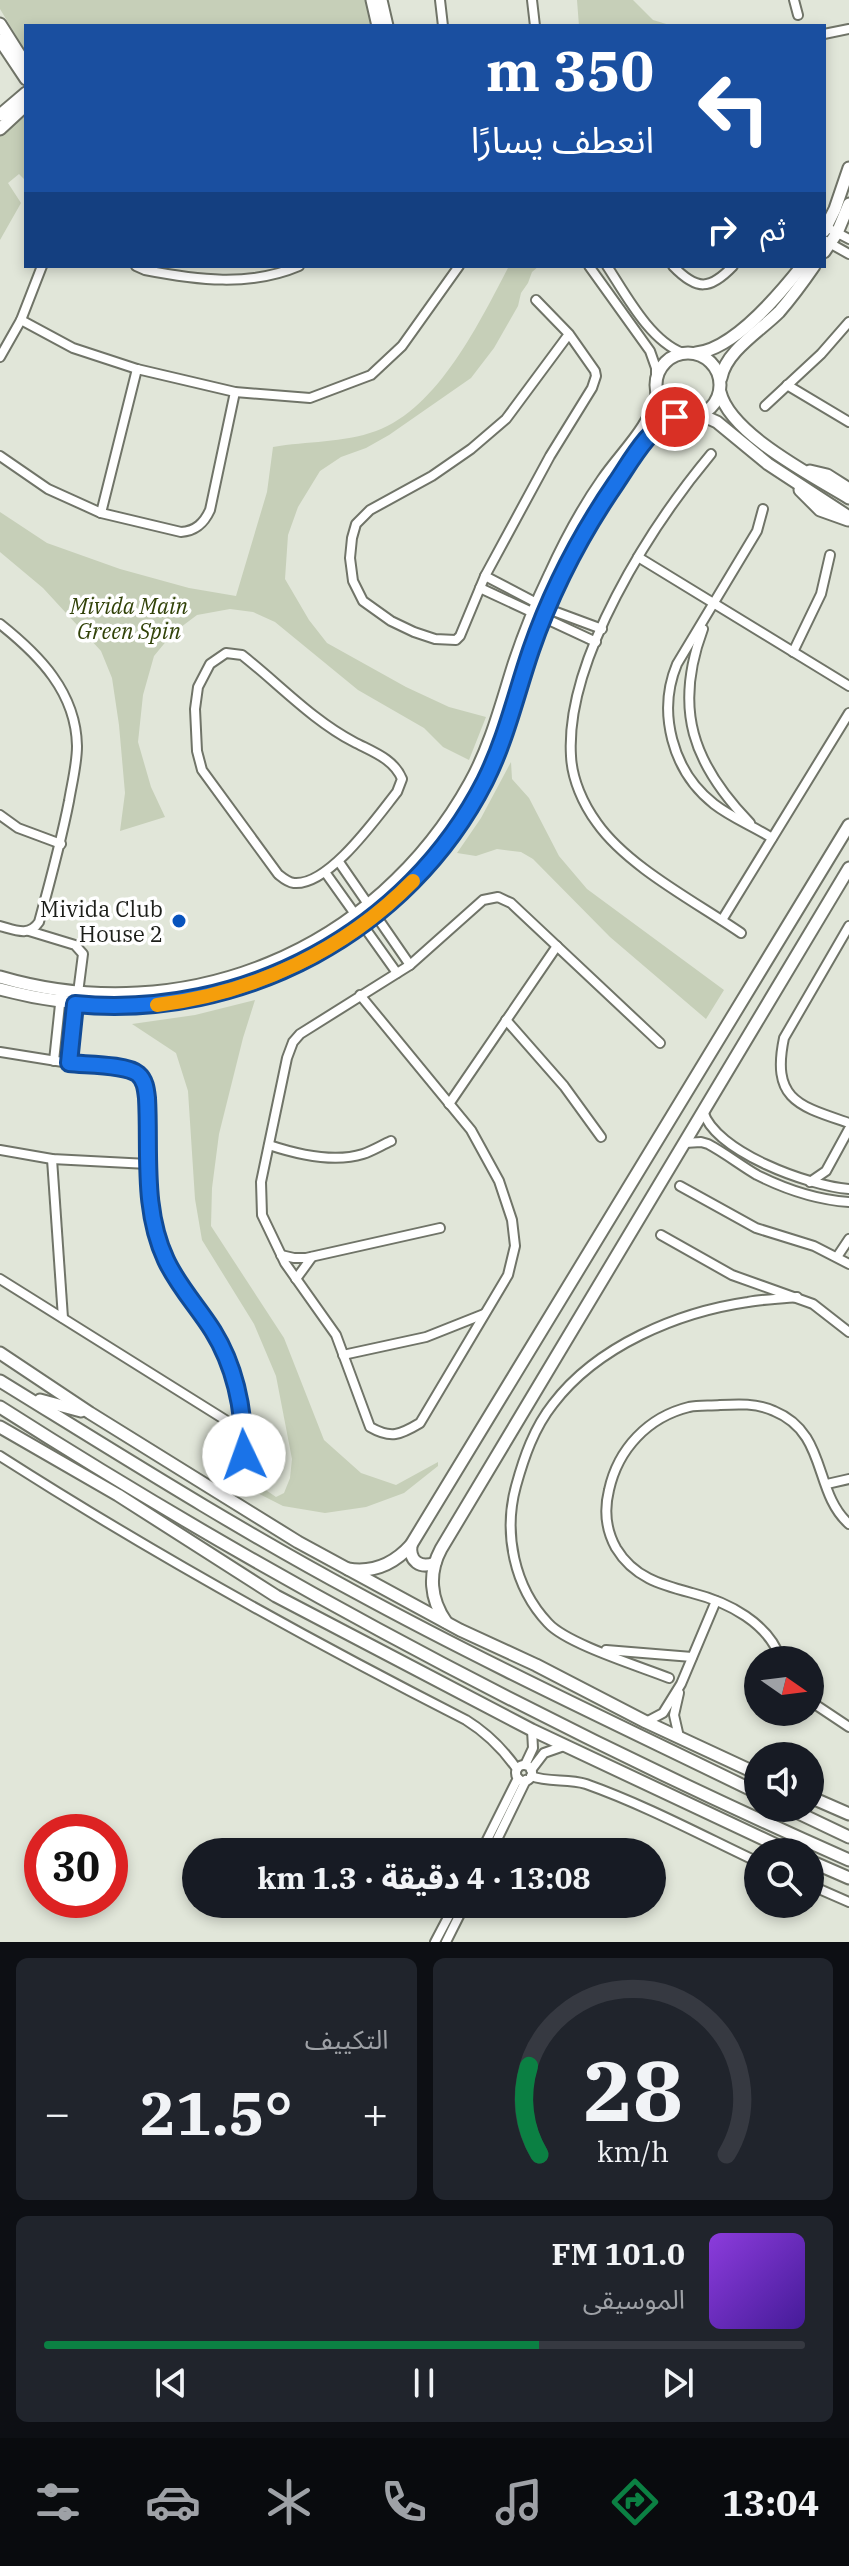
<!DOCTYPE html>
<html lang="ar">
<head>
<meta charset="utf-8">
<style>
	:root { --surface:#171b24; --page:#20242c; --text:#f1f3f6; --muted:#9ea1a6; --line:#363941; --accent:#0b8043 }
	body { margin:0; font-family:"IBM Plex Serif","Noto Sans Arabic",serif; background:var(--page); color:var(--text); direction:rtl; height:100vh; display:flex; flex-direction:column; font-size:30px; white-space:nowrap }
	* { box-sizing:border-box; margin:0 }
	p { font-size:26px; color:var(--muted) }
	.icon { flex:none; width:44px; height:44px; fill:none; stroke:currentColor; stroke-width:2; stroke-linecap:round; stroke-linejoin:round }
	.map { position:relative; height:1942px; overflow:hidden; direction:ltr }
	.drawer { display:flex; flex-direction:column; gap:16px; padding:16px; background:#0d0f14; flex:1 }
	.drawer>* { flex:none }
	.banner { position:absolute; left:24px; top:24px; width:802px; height:244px; border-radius:0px; box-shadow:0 4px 12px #0003; direction:rtl; background:#1a4fa0; color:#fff; overflow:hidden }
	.needle { width:52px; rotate:104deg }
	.fabs { position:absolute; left:744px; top:1646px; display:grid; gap:16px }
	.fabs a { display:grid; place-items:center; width:80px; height:80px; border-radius:50%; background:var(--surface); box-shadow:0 4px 12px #0003; font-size:40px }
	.speed { position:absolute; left:24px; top:1814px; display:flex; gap:16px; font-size:40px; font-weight:700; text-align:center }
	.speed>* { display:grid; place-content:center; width:104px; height:104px; border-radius:50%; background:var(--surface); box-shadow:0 4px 12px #0003; line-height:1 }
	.speed .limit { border:12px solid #d22; background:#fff; color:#111 }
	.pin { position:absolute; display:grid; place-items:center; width:68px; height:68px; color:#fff; margin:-34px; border:4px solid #fff; border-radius:50%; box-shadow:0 2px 8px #0007 }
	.me { position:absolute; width:88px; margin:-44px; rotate:357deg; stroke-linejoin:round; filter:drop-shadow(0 0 6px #0008) }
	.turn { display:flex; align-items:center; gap:28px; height:168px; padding:0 40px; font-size:36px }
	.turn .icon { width:104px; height:104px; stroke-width:2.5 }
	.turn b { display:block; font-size:56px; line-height:68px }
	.then { display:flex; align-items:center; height:76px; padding:0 40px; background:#0003; gap:16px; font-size:30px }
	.big { font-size:60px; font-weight:800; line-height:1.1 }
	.drawer .widget { flex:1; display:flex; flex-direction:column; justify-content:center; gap:12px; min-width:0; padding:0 28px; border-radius:12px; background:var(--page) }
	.drawer .dial { align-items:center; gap:0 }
	.dial svg { height:208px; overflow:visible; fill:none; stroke:var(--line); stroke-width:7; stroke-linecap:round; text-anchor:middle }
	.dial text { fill:var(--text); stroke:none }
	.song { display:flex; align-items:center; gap:24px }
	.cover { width:96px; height:96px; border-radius:12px; background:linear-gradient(135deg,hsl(270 70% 55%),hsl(260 70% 35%)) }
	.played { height:8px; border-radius:4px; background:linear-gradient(90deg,var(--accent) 65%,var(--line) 65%) }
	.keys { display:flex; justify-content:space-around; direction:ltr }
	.heat { display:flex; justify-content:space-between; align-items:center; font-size:44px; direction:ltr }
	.drawer .tiles { flex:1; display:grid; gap:16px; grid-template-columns:1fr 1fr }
	.widget:last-child { grid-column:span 2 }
	.trip { position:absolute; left:182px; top:1838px; width:484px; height:80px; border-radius:40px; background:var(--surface); box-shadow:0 4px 12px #0003; font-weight:800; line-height:80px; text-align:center; direction:rtl }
	.menu { display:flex; height:128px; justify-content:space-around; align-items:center; background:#090b0e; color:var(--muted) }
	.menu .icon { width:56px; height:56px }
	.menu .active { color:var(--accent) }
	.menu b { font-size:36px; color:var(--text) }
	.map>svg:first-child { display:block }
	.green { fill:#c6cfb8 }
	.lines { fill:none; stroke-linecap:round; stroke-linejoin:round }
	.street-casing { stroke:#707468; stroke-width:12 }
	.secondary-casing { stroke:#707468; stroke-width:15 }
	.street { stroke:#fff; stroke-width:8 }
	.secondary { stroke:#fff; stroke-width:11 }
	.route-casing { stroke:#114b97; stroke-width:20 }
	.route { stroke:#1a73e8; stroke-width:14 }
	.slow { stroke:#f59e0b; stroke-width:14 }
	.poi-dot { fill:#0753bd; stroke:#fff; stroke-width:3 }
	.labels { text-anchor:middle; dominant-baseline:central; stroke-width:7; stroke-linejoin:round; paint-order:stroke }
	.park-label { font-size:22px; font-style:italic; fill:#314208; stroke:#fff }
	.poi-label { font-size:22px; fill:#1c1e19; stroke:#fff; text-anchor:end }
</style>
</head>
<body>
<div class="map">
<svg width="849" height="1942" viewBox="0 0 849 1942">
	<rect width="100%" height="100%" fill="#e1e6d9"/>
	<g class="green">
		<path d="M0,0H365L372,26H26V52L0,9Z"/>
		<path d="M577,0H633L653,20L673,26H579Z"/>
		<path d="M26,112V181L19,174L8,183L21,203L0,240V136Z"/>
		<path d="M509,266H539L532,272L528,283L521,293L518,306L494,348L471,378L389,435L366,448L341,457L320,471L298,507L288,535L285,579L309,620L327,643L406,687L449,707L486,717L469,760L443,747L424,728L358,690L275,622L253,612L230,609L197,615L173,633L154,656L143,695L138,742L151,787L165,817L120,831L125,793L119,725L112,678L101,651L43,588L0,552V512L47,543L120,569L189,588L236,596L267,492L273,447C307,441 343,443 376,431C439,408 480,321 509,266Z"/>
		<path d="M511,762L512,779L529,798L559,856L587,889L724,990L706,1019L610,937L533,859L521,852L497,849L476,856L457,853L481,818Z"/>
		<path d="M255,1000L243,1038L219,1134L212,1188L211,1226L284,1338L324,1440L361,1473L396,1485L438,1462V1466L404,1493L366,1507L325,1513L283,1506L244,1486L247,1485L246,1478H248L276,1497L284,1493L290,1478L292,1459L276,1376L254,1324L202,1240L195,1199L188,1091L176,1053L132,1024L195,1015Z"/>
	</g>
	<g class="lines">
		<defs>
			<g id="street">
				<path d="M440,0L443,26"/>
				<path d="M532,0L535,26"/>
				<path d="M794,0L798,15"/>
				<path d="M824,34L849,29"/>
				<path d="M824,226L849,239"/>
				<path d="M824,240L849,254"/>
				<path d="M136,266L145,270C196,280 250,287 299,266"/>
				<path d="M589,266L650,351L656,368V383"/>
				<path d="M607,266C626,295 650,341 683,353"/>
				<path d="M673,266C697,291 710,290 733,266"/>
				<path d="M536,300L569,334L595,371L596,376L592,388L550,456L485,576L460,636L456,640L435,639L414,632L391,621L363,601L353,581L350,558L352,538L356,524L370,510L432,476L471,449L506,419L569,334"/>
				<path d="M21,320L73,348L137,369L235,392L310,398L371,375L402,346L459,266"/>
				<path d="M0,357L21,320L42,266"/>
				<path d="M787,385L849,422"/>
				<path d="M765,406L821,354L849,322"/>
				<path d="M711,454C651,526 565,660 571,756C572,779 583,804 597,823C628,867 696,902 741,933"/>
				<path d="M0,456L48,489L101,513L181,532C196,531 204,523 210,510L235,392"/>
				<path d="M763,509L757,531L677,664C657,712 672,771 714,804C732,818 753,826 772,838"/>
				<path d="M101,513L137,369"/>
				<path d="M638,557L849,686"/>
				<path d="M485,576L548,609L602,629"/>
				<path d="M480,588L596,642"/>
				<path d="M0,624C39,655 76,692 77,746C77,764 72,783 69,801C61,842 50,882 39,922C29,937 15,930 0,926"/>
				<path d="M703,629C673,709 693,764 750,823"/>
				<path d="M793,652L821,594L830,555"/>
				<path d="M226,653L242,655C279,684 312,720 354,742C373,752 394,759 402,779L397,792C377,817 329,886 294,883C287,882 283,878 278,874L202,770L197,751L195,709L198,687L210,664Z"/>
				<path d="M0,815L18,828L61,844"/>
				<path d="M339,862L410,965"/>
				<path d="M325,872L397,973"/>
				<path d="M722,920L849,713"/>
				<path d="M849,926L784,1038C771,1100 799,1106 849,1123"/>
				<path d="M29,931L75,945L83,954L69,1063"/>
				<path d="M360,995L471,1130L499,1181L512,1220L515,1246L508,1275L420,1423C400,1435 391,1439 370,1427L336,1335L285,1263L262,1215L261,1182L287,1058L293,1042L300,1034L410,965L483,900L498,897L511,903L660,1043"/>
				<path d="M506,1020L564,1086L601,1137"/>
				<path d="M0,1052L69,1063L126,1069L142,1078C149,1092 148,1110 148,1126C148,1156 145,1189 153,1218C164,1265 188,1291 213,1331C236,1367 244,1412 244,1455"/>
				<path d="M54,1061L61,995"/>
				<path d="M449,1104L557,946"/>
				<path d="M703,1111C715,1152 809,1186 849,1189"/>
				<path d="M685,1143L701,1142L708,1144C725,1153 740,1165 757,1175C785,1189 818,1200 849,1202"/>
				<path d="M269,1145C296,1154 334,1163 363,1154C372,1151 382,1145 391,1141"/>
				<path d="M0,1150L52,1159L148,1164"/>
				<path d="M52,1159L63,1318"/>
				<path d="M810,1182L826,1171L849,1129"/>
				<path d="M680,1186L756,1228L814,1246L849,1264"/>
				<path d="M661,1235L732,1275L813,1304L849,1332"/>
				<path d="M281,1255L294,1258H306L440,1228"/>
				<path d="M837,1257L849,1239"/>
				<path d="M0,1279L243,1431"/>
				<path d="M296,1279L312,1257"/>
				<path d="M343,1355L426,1337L484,1314"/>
				<path d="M0,1456C150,1552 307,1639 466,1720C487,1733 503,1749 517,1769"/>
				<path d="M827,1484L849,1479"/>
				<path d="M606,1650L692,1657"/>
				<path d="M781,1660C769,1623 728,1602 692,1593C662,1585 634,1578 616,1548C606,1530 604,1510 609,1490C618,1449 648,1417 689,1407C699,1405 710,1406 720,1405C738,1404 757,1403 774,1411C828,1433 813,1492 849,1524"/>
				<path d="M669,1678C639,1666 567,1644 548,1623C514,1587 503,1533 516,1486C524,1457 534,1428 553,1404C597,1346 678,1312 748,1302C764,1299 781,1299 797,1297"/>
				<path d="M810,1701L849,1727"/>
				<path d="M646,1722L663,1713L681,1684L716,1601"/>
				<path d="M679,1737L674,1715L679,1693"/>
				<path d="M525,1765L533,1748L532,1730"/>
				<circle cx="524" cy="1773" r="8"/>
				<path d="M531,1770L544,1753L564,1746"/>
				<path d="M531,1776C549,1783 568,1778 586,1784C645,1805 701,1835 758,1862"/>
				<path d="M481,1852L518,1778"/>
				<path d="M491,1852L526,1780"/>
				<path d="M810,1885L849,1902"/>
				<path d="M435,1942L455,1904"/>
				<path d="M446,1942L465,1904"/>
			</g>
			<g id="secondary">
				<path d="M372,0L378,26"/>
				<path d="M381,0L387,26"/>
				<path d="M0,24L26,65"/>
				<path d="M0,40L26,79"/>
				<path d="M0,115L26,93"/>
				<path d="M0,129L26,105"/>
				<path d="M824,231L835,209L849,168"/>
				<path d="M824,252L837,233L849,204"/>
				<circle cx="688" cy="385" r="32"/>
				<path d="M696,353C734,349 779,295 802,266"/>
				<path d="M721,378C726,351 760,331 779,312C792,297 803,282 814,266"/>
				<path d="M720,392C730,434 813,476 849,498"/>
				<path d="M696,417H706L717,422L768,464L849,517"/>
				<path d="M810,471L827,475L849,489"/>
				<path d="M800,490L820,510L848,520"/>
				<path d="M0,977C184,1031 377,951 470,783C491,745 501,705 514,664C524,634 536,604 550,575C565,542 582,510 603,480C622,452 651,427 657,394"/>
				<path d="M0,989C195,1041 388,962 484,783C509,736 517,683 537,634C567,559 607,489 659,426L667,421L681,416"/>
				<path d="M0,1353L90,1413L298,1542L460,1630L536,1665L646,1722L758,1774"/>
				<path d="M0,1381C117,1453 234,1527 355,1592C487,1664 623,1727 758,1793"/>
				<path d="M40,1400L81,1411"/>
				<path d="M0,1407C271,1580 555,1730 849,1860"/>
				<path d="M0,1427L118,1495L276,1596L532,1730L791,1852"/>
				<path d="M411,1545C409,1561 420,1569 435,1563"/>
				<path d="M348,1569C373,1573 394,1564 411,1545L849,825"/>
				<path d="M446,1622C430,1599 428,1573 441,1549L849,868"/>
				<path d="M810,1797L849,1814"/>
				<path d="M788,1808L849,1837"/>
				<path d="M810,1861L849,1878"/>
			</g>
		</defs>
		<use href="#street" class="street-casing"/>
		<use href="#secondary" class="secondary-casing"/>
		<use href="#street" class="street"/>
		<use href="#secondary" class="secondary"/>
	</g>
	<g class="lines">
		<defs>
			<path id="route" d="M244,1455C244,1413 236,1368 213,1331C198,1307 178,1286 166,1260C142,1209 150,1152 147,1098C146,1089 145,1080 138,1074C126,1064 85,1065 69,1063L75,1004C243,1020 408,932 485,781C506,739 516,694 531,650C551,592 581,534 616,483C631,461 649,427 675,417"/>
		</defs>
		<use href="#route" class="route-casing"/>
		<use href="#route" class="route"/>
		<path class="slow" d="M157,1005C254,993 344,951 413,881"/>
	</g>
	<circle class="poi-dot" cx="179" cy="921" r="8"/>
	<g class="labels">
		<g class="park-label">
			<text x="129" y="605">Mivida Main<tspan x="129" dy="25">Green Spin</tspan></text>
		</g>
		<g class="poi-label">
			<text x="163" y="908">Mivida Club<tspan x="163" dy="25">House 2</tspan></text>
		</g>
	</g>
</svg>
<div class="fabs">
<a><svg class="needle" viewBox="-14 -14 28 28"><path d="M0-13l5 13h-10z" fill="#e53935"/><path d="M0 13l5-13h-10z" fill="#9ea1a6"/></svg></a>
<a><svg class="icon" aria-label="sound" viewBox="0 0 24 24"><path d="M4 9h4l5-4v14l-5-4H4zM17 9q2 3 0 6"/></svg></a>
<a><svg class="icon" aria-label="search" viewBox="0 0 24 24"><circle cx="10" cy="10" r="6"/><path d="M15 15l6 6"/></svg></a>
</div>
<div class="speed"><div class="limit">30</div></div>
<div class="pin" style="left:675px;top:417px;background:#d93025"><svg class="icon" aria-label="arrive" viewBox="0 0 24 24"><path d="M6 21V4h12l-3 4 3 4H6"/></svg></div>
<svg class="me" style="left:244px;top:1455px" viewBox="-20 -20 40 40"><circle r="19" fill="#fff"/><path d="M0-13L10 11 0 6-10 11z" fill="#1a73e8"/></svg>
<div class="trip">13:08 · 4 دقيقة · 1.3 km</div>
<div class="banner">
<div class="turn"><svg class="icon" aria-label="left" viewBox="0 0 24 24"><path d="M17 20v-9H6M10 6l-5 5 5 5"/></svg><div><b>350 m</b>انعطف يسارًا</div></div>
<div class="then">ثم<svg class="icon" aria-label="right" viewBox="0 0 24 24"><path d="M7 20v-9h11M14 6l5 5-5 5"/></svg></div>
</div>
</div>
<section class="drawer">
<div class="tiles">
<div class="widget dial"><svg viewBox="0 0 100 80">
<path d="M14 69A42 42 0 1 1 86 69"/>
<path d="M14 69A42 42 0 0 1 10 35" stroke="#0b8043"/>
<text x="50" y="56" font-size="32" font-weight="700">28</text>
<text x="50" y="72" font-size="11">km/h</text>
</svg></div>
<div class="widget"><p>التكييف</p>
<div class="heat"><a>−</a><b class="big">21.5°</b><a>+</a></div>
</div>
<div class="widget">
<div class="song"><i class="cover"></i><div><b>101.0 FM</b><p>الموسيقى</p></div></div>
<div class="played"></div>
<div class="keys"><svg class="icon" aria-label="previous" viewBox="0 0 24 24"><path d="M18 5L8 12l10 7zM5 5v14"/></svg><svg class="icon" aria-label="pause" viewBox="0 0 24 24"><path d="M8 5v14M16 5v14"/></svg><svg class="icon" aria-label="next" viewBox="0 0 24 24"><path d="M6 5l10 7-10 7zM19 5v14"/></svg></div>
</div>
</div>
</section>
<nav class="menu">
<b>13:04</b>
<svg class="icon active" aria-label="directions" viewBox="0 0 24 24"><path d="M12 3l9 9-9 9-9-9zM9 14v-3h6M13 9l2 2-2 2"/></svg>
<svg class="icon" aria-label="music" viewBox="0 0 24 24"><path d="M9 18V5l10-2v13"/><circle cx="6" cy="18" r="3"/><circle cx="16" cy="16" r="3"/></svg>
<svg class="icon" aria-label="phone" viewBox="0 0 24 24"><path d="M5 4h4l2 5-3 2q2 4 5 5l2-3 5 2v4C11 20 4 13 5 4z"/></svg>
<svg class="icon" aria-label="climate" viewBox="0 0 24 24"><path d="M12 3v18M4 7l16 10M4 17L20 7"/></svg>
<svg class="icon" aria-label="car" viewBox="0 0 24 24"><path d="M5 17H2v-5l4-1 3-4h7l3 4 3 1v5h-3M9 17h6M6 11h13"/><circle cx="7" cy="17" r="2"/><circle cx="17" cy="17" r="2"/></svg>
<svg class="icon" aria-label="filters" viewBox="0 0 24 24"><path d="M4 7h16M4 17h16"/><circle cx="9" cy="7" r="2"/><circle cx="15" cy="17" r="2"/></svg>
</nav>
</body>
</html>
